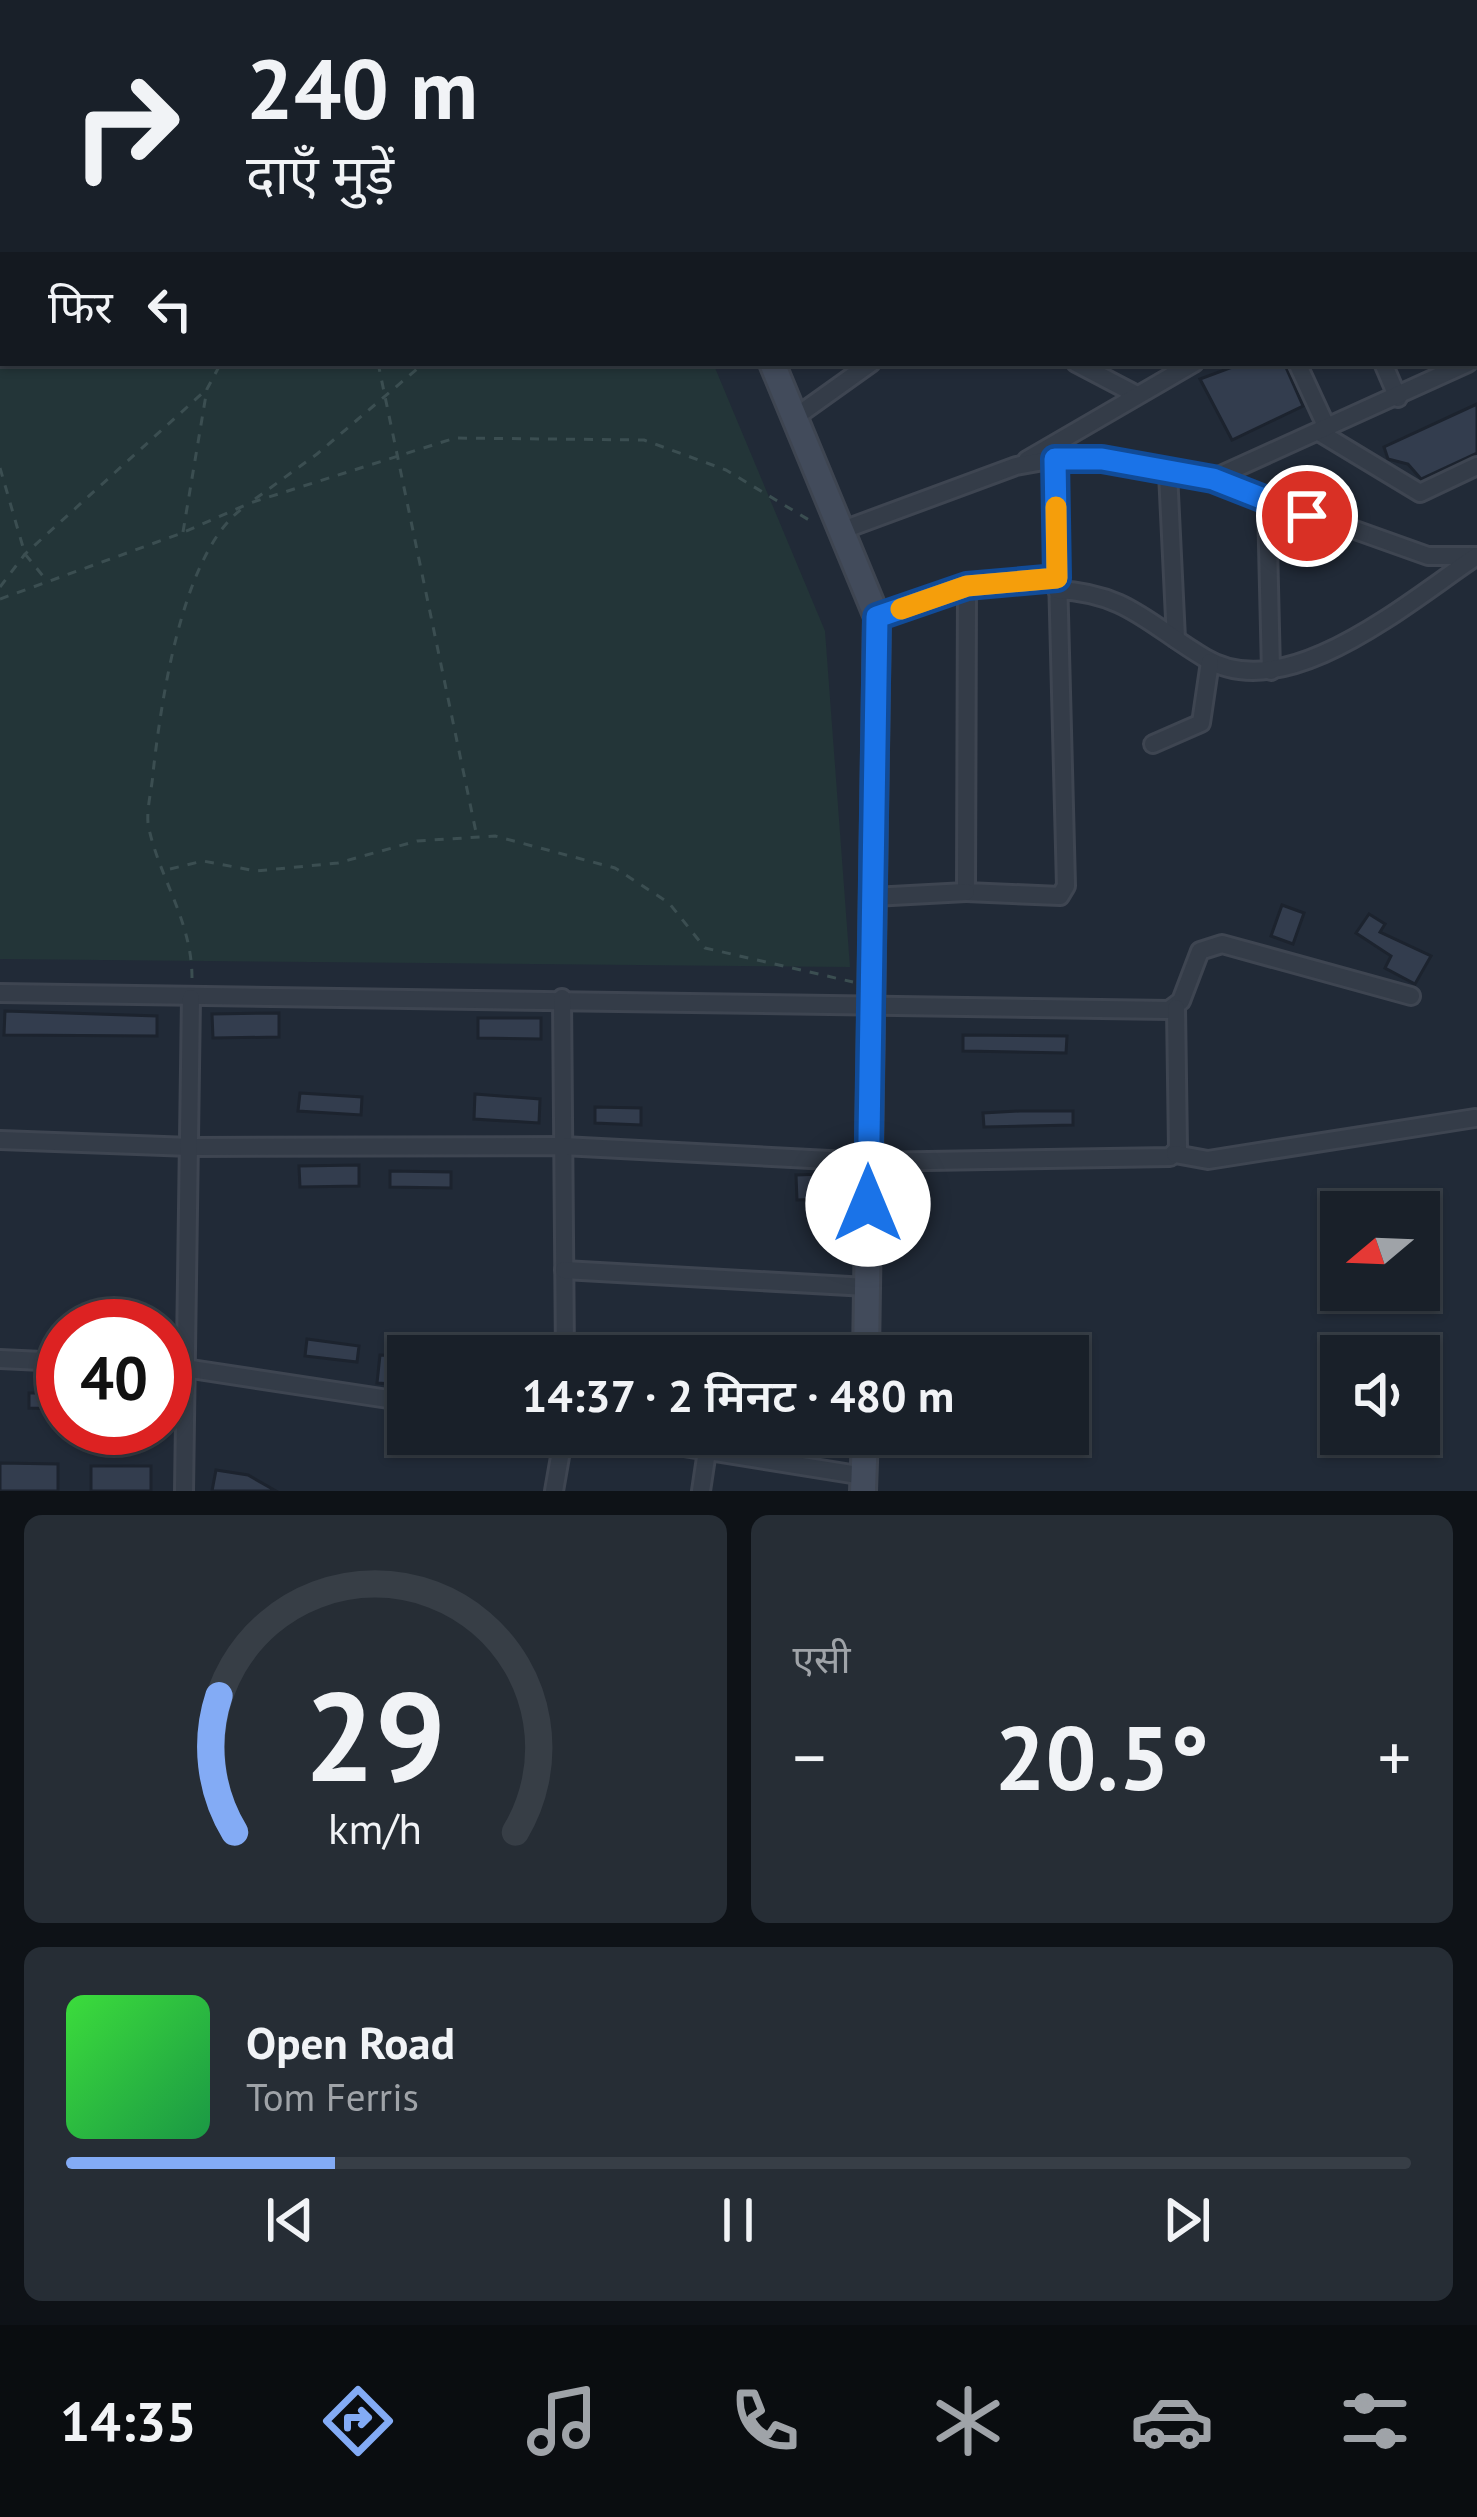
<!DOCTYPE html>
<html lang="hi">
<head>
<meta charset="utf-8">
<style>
	:root { --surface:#192029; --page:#262d35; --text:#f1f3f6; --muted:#9fa3a8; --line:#373e46; --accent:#83abf5 }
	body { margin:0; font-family:"PT Sans","Noto Sans Devanagari",sans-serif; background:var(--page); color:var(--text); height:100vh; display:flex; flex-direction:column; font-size:45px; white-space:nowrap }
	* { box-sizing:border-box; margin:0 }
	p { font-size:39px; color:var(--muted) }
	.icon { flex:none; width:66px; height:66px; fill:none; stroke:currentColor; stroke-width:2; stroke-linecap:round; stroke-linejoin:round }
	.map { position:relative; height:1491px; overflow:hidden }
	.details { display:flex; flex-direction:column; gap:24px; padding:24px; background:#0e1217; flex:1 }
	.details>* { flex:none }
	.hud { position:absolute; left:0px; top:0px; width:1479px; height:366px; box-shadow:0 3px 9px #0004,0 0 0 3px var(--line); background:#192029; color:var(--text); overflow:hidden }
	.needle { width:78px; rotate:251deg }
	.tools { position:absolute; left:1320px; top:1191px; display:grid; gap:24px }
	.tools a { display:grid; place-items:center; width:120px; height:120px; border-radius:0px; background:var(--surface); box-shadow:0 3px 9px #0004,0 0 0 3px var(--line); font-size:60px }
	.speed { position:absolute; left:36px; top:1299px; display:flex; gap:24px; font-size:60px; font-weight:700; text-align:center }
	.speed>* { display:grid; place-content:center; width:156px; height:156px; border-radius:50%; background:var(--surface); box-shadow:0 3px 9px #0004,0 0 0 3px var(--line); line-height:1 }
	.speed .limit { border:18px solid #d22; background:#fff; color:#111 }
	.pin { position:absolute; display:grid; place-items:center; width:102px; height:102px; color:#fff; margin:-51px; border:6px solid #fff; border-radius:50%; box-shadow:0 3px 12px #0007 }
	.me { position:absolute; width:132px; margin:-66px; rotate:0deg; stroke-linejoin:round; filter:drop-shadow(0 0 9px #0008) }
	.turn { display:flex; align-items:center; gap:42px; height:252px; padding:0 48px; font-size:54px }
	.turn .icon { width:156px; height:156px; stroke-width:2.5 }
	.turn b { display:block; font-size:84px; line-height:102px }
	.then { display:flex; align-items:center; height:114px; padding:0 48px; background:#0003; gap:24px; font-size:45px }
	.big { font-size:90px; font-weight:600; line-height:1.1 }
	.details .card { flex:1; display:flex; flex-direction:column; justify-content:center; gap:18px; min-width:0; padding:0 42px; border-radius:18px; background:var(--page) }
	.details .dial { align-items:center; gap:0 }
	.dial svg { height:312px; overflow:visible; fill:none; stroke:var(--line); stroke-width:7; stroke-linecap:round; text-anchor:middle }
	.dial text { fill:var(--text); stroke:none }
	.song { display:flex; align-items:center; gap:36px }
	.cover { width:144px; height:144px; border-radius:18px; background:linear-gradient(135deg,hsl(120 70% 55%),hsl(140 70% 35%)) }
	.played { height:12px; border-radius:6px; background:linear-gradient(90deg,var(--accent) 20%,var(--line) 20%) }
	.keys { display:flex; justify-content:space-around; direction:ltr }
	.heat { display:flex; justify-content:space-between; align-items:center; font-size:66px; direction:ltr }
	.details .tiles { flex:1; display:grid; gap:24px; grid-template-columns:1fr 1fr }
	.card:last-child { grid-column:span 2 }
	.trip { position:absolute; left:387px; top:1335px; width:702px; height:120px; border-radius:0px; background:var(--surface); box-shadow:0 3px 9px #0004,0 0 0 3px var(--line); font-weight:600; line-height:120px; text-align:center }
	.tabs { display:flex; height:192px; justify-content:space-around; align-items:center; background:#0a0d10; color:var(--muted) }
	.tabs .icon { width:84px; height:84px }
	.tabs .current { color:var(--accent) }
	.tabs b { font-size:54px; color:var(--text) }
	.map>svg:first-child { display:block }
	.green { fill:#233538 }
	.building { fill:#333d4e; stroke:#1c232e; stroke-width:3 }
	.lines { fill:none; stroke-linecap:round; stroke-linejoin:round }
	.street-casing { stroke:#3e4551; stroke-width:22 }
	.secondary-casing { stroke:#3e4551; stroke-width:30 }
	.path { stroke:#3b4e51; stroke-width:3; stroke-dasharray:9 9; stroke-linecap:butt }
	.street { stroke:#343c48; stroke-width:16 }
	.secondary { stroke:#424b5b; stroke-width:24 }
	.route-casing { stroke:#114b97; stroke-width:30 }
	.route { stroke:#1a73e8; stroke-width:21 }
	.slow { stroke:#f59e0b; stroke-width:21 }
</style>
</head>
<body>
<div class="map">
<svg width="1477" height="1491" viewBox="0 0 1477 1491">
	<rect width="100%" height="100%" fill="#212a37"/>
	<path class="green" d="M0,0H561L3,3V363H713L825,631L850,967L0,959Z"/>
	<g class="building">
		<path d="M1243,363H1284L1303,406L1232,440L1200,379Z"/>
		<path d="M1477,404V453L1421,479L1408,464L1388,459L1384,447Z"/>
		<path d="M1282,905L1304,913L1293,944L1271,936Z"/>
		<path d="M1369,914L1385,924L1380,932L1431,956L1415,984L1385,968L1391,956L1356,933Z"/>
		<path d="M5,1011L157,1016V1036L4,1035Z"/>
		<path d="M279,1013V1037L213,1038L212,1014Z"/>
		<path d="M478,1018H541V1039L478,1038Z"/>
		<path d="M963,1035L1067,1036L1066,1053L963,1051Z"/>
		<path d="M300,1093L362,1097L361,1115L298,1111Z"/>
		<path d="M475,1094L540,1099L539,1123L474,1119Z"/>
		<path d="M595,1107L641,1108V1125L595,1123Z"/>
		<path d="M1020,1111H1073V1125L984,1127L983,1113Z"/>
		<path d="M359,1165V1186L300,1187L299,1166Z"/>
		<path d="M390,1171L451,1172V1188L390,1187Z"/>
		<path d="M825,1174L826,1199L797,1200L796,1175Z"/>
		<path d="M307,1339L359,1346L357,1362L305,1356Z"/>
		<path d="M380,1355L408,1357V1385L377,1383Z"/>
		<path d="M43,1375L57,1376L63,1409L29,1408V1393H42Z"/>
		<path d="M0,1463L58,1464V1491H0Z"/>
		<rect x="91" y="1466" width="60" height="25"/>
		<path d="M216,1470L248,1475L276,1491H212Z"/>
	</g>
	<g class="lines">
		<defs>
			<g id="street">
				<path d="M1245,0L1247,3"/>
				<path d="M987,3L994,0"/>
				<path d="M1281,3L1287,0"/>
				<path d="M1476,177L1477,178"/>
				<path d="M1476,291H1477"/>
				<path d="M1476,338L1477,340"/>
				<path d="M1076,363L1137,395"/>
				<path d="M1297,363L1327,428"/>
				<path d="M1383,363L1398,398"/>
				<path d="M794,418L871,363"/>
				<path d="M1319,432L1420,493L1477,466"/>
				<path d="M1027,460L1194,363"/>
				<path d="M1168,473L1176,639"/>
				<path d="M1212,479L1468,363"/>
				<path d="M1267,503L1271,671"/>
				<path d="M843,530L1016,466L1055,459H1102L1212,479L1428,556H1477"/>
				<path d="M967,586L966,892L1060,896L1066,886L1055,459"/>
				<path d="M1057,590C1127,593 1149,625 1205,658C1287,708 1410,600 1477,556"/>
				<path d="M877,617L967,586L1057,578"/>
				<path d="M1153,744L1201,723L1210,662"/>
				<path d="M873,897L966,892"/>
				<path d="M0,993L1169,1010L1181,1001L1200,951L1222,944L1411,996"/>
				<path d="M562,998L565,1356"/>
				<path d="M0,1140L191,1147L563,1146L868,1162L1170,1157L1178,1149L1176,1008"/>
				<path d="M1175,1154L1208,1160L1475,1118"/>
				<path d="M564,1270L867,1287"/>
				<path d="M0,1359L63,1362"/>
				<path d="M165,1365L408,1402"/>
				<path d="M603,1434L864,1476"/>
				<path d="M184,1491L191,998"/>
				<path d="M554,1491L564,1434"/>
				<path d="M701,1491L707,1451"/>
			</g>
			<g id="secondary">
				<path d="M632,0L634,3"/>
				<path d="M772,363L877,617L866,1356"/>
				<path d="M863,1491L865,1434"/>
			</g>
		</defs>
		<use href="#street" class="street-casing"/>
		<use href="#secondary" class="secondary-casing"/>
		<g class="path">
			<path d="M327,3L328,0"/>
			<path d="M378,363L477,837"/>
			<path d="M0,468L25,554L47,581"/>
			<path d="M255,499L317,454L424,363"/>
			<path d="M183,532L207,389L221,363"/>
			<path d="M0,587L25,554L207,389"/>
			<path d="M0,599L182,533L250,503L455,438L644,440L726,470L814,523"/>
			<path d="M170,869L203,861L256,871L338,863L417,841L495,836L615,868L669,903L705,948L853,982"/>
			<path d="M192,978C192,922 161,881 149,829C145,813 152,790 153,773C161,702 182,552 243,508"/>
		</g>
		<use href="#street" class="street"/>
		<use href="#secondary" class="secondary"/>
	</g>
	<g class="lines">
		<defs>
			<path id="route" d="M868,1204L877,617L967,586L1057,578L1055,459H1102L1213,479L1307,516"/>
		</defs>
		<use href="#route" class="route-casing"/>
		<use href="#route" class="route"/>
		<path class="slow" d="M901,609L967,586L1057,578L1056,507"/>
	</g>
</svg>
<div class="tools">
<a><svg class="needle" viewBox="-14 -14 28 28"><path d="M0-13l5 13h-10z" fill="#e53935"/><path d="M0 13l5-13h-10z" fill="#9fa3a8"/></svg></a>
<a><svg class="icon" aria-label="sound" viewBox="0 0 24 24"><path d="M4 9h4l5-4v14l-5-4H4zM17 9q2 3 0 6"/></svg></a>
</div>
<div class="speed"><div class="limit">40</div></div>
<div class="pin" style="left:1307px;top:516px;background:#d93025"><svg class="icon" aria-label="arrive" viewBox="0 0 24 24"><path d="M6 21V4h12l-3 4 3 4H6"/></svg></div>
<svg class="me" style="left:868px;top:1204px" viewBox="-20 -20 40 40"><circle r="19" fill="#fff"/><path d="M0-13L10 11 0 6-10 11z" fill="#1a73e8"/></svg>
<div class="trip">14:37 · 2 मिनट · 480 m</div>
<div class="hud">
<div class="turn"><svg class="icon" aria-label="right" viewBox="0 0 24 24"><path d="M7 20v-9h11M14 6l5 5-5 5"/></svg><div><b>240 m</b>दाएँ मुड़ें</div></div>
<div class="then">फिर<svg class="icon" aria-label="left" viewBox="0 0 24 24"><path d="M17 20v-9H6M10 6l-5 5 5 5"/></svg></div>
</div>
</div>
<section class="details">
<div class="tiles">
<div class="card dial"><svg viewBox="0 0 100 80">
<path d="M14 69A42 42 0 1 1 86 69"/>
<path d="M14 69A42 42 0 0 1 10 34" stroke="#83abf5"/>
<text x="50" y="56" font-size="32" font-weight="700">29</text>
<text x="50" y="72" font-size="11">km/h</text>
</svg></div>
<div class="card"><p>एसी</p>
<div class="heat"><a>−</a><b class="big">20.5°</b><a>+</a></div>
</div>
<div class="card">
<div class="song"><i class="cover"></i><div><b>Open Road</b><p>Tom Ferris</p></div></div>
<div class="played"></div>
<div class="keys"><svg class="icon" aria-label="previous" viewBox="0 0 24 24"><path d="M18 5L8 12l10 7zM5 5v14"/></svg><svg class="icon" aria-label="pause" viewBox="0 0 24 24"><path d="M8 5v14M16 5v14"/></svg><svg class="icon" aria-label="next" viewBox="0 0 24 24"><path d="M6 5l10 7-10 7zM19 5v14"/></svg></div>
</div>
</div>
</section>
<nav class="tabs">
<b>14:35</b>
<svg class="icon current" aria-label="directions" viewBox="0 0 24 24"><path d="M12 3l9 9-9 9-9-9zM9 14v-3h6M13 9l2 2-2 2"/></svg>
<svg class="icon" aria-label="music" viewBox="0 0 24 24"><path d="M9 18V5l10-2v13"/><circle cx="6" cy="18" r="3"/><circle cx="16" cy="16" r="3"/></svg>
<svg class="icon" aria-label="phone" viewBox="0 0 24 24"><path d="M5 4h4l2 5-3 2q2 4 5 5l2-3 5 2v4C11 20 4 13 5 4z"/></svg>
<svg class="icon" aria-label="climate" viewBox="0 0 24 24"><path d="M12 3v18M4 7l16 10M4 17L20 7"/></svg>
<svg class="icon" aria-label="car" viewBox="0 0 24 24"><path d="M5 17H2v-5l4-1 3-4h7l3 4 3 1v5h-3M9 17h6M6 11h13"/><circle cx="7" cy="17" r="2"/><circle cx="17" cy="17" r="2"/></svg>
<svg class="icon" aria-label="filters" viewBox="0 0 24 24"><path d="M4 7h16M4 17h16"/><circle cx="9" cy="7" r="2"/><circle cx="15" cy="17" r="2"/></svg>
</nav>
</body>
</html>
